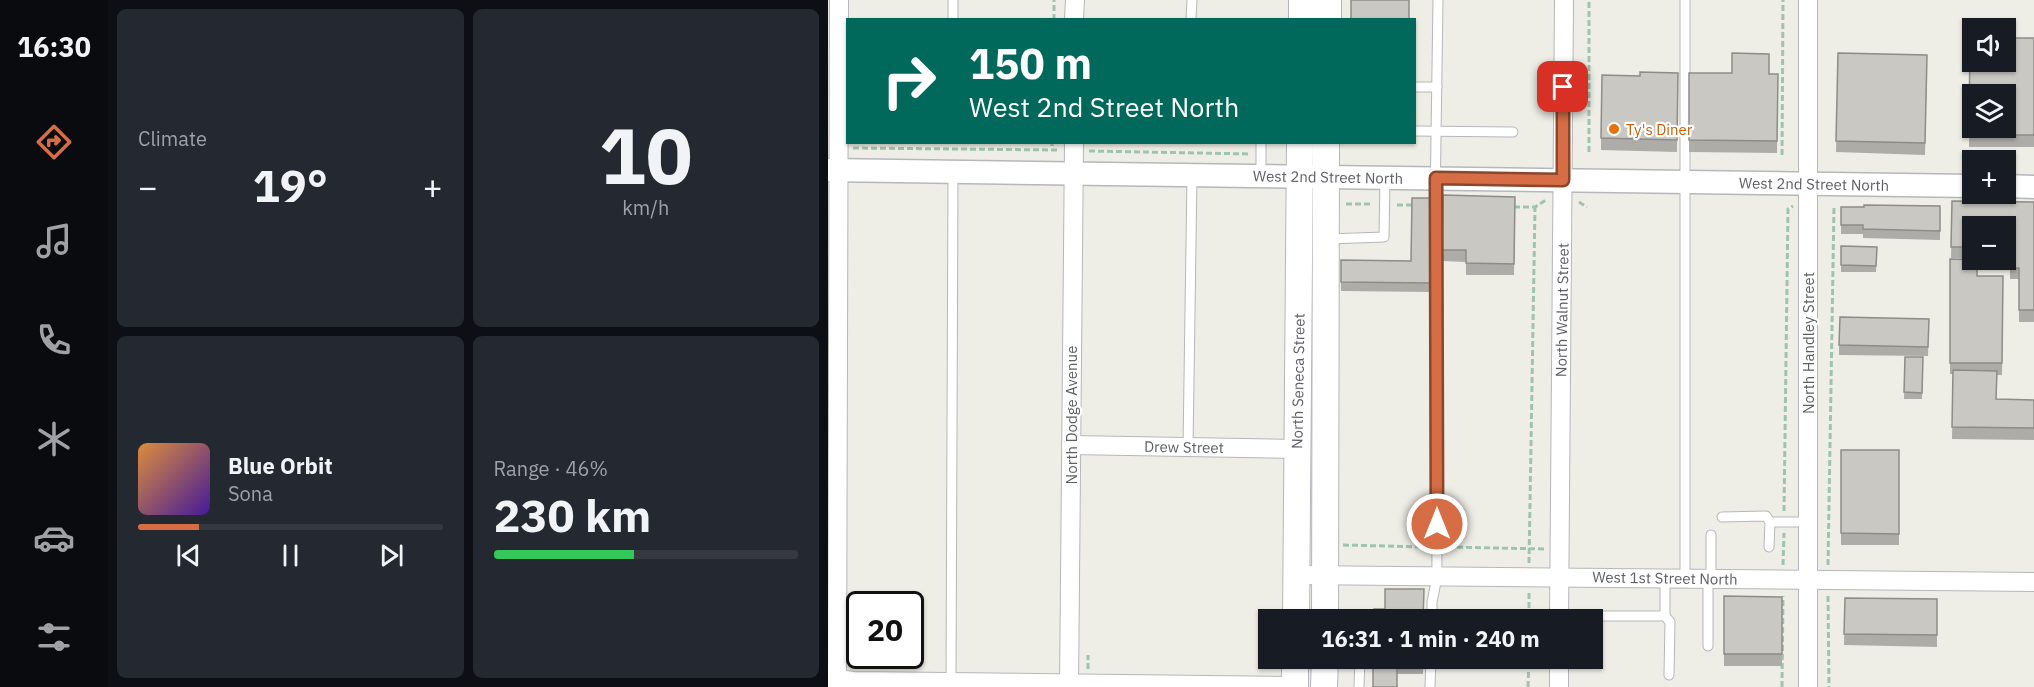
<!DOCTYPE html>
<html lang="en">
<head>
<meta charset="utf-8">
<style>
	:root { --surface:#171b24; --page:#242831; --text:#f1f3f6; --muted:#9ea1a6; --line:#363941; --accent:#d66d44 }
	body { margin:0; font-family:"IBM Plex Sans",sans-serif; background:var(--page); color:var(--text); height:100vh; display:flex; flex-direction:column; font-size:22px; white-space:nowrap }
	* { box-sizing:border-box; margin:0 }
	p { font-size:20px; color:var(--muted) }
	.icon { flex:none; width:33px; height:33px; fill:none; stroke:currentColor; stroke-width:2; stroke-linecap:round; stroke-linejoin:round }
	.map { position:relative; flex:1; overflow:hidden }
	.details { display:flex; flex-direction:column; gap:9px; padding:9px; background:#0d0f14; width:720px }
	.details>* { flex:none }
	.hud { position:absolute; left:18px; top:18px; width:570px; height:126px; border-radius:0px; box-shadow:0 2px 4px #0004; background:#00695c; color:#fff; overflow:hidden }
	.fabs { position:absolute; left:1134px; top:18px; display:grid; gap:12px }
	.fabs a { display:grid; place-items:center; width:54px; height:54px; border-radius:0px; background:var(--surface); box-shadow:0 2px 4px #0004; font-size:30px }
	.speed { position:absolute; left:18px; top:591px; display:flex; gap:12px; font-size:30px; font-weight:700; text-align:center }
	.speed>* { display:grid; place-content:center; width:78px; height:78px; border-radius:50%; background:var(--surface); box-shadow:0 2px 4px #0004; line-height:1 }
	.speed .limit { border:3px solid #111; border-radius:9px; background:#fff; color:#111 }
	.pin { position:absolute; display:grid; place-items:center; width:51px; height:51px; color:#fff; margin:-26px; border-radius:12px; box-shadow:0 3px 9px #0006 }
	.me { position:absolute; width:66px; margin:-33px; rotate:0deg; stroke-linejoin:round; filter:drop-shadow(0 0 4px #0008) }
	.turn { display:flex; align-items:center; gap:21px; height:126px; padding:0 24px; font-size:27px }
	.turn .icon { width:78px; height:78px; stroke-width:2.5 }
	.turn b { display:block; font-size:42px; line-height:51px }
	.big { font-size:45px; font-weight:700; line-height:1.1 }
	.details .widget { flex:1; display:flex; flex-direction:column; justify-content:center; gap:9px; min-width:0; padding:0 21px; border-radius:9px; background:var(--page) }
	.details .dial { align-items:center; gap:0 }
	.dial b { font-size:78px; line-height:1 }
	.song { display:flex; align-items:center; gap:18px }
	.cover { width:72px; height:72px; border-radius:9px; background:linear-gradient(135deg,hsl(30 70% 55%),hsl(260 70% 35%)) }
	.played { height:6px; border-radius:3px; background:linear-gradient(90deg,var(--accent) 20%,var(--line) 20%) }
	.keys { display:flex; justify-content:space-around; direction:ltr }
	.heat { display:flex; justify-content:space-between; align-items:center; font-size:33px; direction:ltr }
	.charge { height:9px; border-radius:4px; background:linear-gradient(90deg,#34c759 46%,var(--line) 0) }
	.details .tiles { flex:1; display:grid; gap:9px; grid-template-columns:repeat(2,1fr) }
	.trip { position:absolute; left:430px; top:609px; width:345px; height:60px; border-radius:0px; background:var(--surface); box-shadow:0 2px 4px #0004; font-weight:700; line-height:60px; text-align:center }
	main { display:flex; flex:1; min-height:0 }
	.dock { display:flex; flex-direction:column; width:108px; justify-content:space-around; align-items:center; background:#090b0e; color:var(--muted) }
	.dock .icon { width:42px; height:42px }
	.dock .selected { color:var(--accent) }
	.dock b { font-size:27px; color:var(--text) }
	.map>svg:first-child { display:block }
	.lines { fill:none; stroke-linecap:round; stroke-linejoin:round }
	.service-casing { stroke:#b6b7bb; stroke-width:11 }
	.minor-casing { stroke:#b6b7bb; stroke-width:20 }
	.tertiary-casing { stroke:#b6b7bb; stroke-width:25 }
	.secondary-casing { stroke:#b5b6bc; stroke-width:28 }
	.path { stroke:#9fc3b1; stroke-width:3; stroke-dasharray:6 3; stroke-linecap:butt }
	.service { stroke:#fff; stroke-width:9 }
	.minor { stroke:#fff; stroke-width:18 }
	.tertiary { stroke:#fff; stroke-width:22 }
	.secondary { stroke:#fff; stroke-width:26 }
	.wall { fill:#aeaca8 }
	.building { fill:#cac8c3; stroke:#8d8c88; stroke-width:1.5; fill-rule:evenodd }
	.route-casing { stroke:#8b472c; stroke-width:15 }
	.route { stroke:#d66d44; stroke-width:10 }
	.food-dot { fill:#e8710a; stroke:#fff; stroke-width:2 }
	.labels { text-anchor:middle; dominant-baseline:central; stroke-width:4.5; stroke-linejoin:round; paint-order:stroke }
	.food-label { font-size:15px; fill:#c56008; stroke:#fff; text-anchor:start }
	.street-label { font-size:15px; fill:#5e5f65; stroke:#fff }
</style>
</head>
<body>
<main>
<nav class="dock">
<b>16:30</b>
<svg class="icon selected" aria-label="directions" viewBox="0 0 24 24"><path d="M12 3l9 9-9 9-9-9zM9 14v-3h6M13 9l2 2-2 2"/></svg>
<svg class="icon" aria-label="music" viewBox="0 0 24 24"><path d="M9 18V5l10-2v13"/><circle cx="6" cy="18" r="3"/><circle cx="16" cy="16" r="3"/></svg>
<svg class="icon" aria-label="phone" viewBox="0 0 24 24"><path d="M5 4h4l2 5-3 2q2 4 5 5l2-3 5 2v4C11 20 4 13 5 4z"/></svg>
<svg class="icon" aria-label="climate" viewBox="0 0 24 24"><path d="M12 3v18M4 7l16 10M4 17L20 7"/></svg>
<svg class="icon" aria-label="car" viewBox="0 0 24 24"><path d="M5 17H2v-5l4-1 3-4h7l3 4 3 1v5h-3M9 17h6M6 11h13"/><circle cx="7" cy="17" r="2"/><circle cx="17" cy="17" r="2"/></svg>
<svg class="icon" aria-label="filters" viewBox="0 0 24 24"><path d="M4 7h16M4 17h16"/><circle cx="9" cy="7" r="2"/><circle cx="15" cy="17" r="2"/></svg>
</nav>
<section class="details">
<div class="tiles">
<div class="widget"><p>Climate</p>
<div class="heat"><a>−</a><b class="big">19°</b><a>+</a></div>
</div>
<div class="widget dial"><b>10</b><p>km/h</p></div>
<div class="widget">
<div class="song"><i class="cover"></i><div><b>Blue Orbit</b><p>Sona</p></div></div>
<div class="played"></div>
<div class="keys"><svg class="icon" aria-label="previous" viewBox="0 0 24 24"><path d="M18 5L8 12l10 7zM5 5v14"/></svg><svg class="icon" aria-label="pause" viewBox="0 0 24 24"><path d="M8 5v14M16 5v14"/></svg><svg class="icon" aria-label="next" viewBox="0 0 24 24"><path d="M6 5l10 7-10 7zM19 5v14"/></svg></div>
</div>
<div class="widget"><p>Range · 46%</p><b class="big">230 km</b><div class="charge"></div></div>
</div>
</section>
<div class="map">
<svg width="1206" height="687" viewBox="0 0 1206 687">
	<rect width="100%" height="100%" fill="#eeeee6"/>
	<g class="lines">
		<defs>
			<g id="service">
				<path d="M125,20V0"/>
				<path d="M363,20L364,0"/>
				<path d="M586,87H609"/>
				<path d="M586,131L685,132"/>
				<path d="M433,176V142"/>
				<path d="M500,239L556,237L557,178"/>
				<path d="M360,447L364,176"/>
				<path d="M894,517L938,516L942,522L941,547"/>
				<path d="M942,522H979"/>
				<path d="M883,535V578"/>
				<path d="M857,578V0"/>
				<path d="M731,616H837L842,622L841,675"/>
				<path d="M837,616V578"/>
				<path d="M604,620V602L609,577L607,205L610,0"/>
				<path d="M880,646V578"/>
				<path d="M123,685L125,171"/>
				<path d="M531,687L532,658"/>
				<path d="M602,687L603,658"/>
			</g>
			<g id="minor">
				<path d="M246,20L247,0"/>
				<path d="M243,445L469,449"/>
				<path d="M469,575L1206,582"/>
				<path d="M731,620L736,0"/>
				<path d="M0,678L26,681L467,686"/>
				<path d="M9,687L11,0"/>
				<path d="M241,687L246,142"/>
				<path d="M731,687V658"/>
				<path d="M980,687V0"/>
			</g>
			<g id="tertiary">
				<path d="M0,170L1144,186"/>
				<path d="M1178,186L1206,187"/>
			</g>
			<g id="secondary">
				<path d="M474,20V0"/>
				<path d="M500,20V0"/>
				<path d="M468,620L472,142"/>
				<path d="M497,620L498,142"/>
				<path d="M467,687V658"/>
				<path d="M496,687L497,658"/>
			</g>
		</defs>
		<use href="#service" class="service-casing"/>
		<use href="#minor" class="minor-casing"/>
		<use href="#tertiary" class="tertiary-casing"/>
		<use href="#secondary" class="secondary-casing"/>
		<g class="path">
			<path d="M226,20V0"/>
			<path d="M224,146V142"/>
			<path d="M25,148L231,150"/>
			<path d="M261,151L423,154"/>
			<path d="M761,152V0"/>
			<path d="M954,155L955,0"/>
			<path d="M751,202L759,207"/>
			<path d="M518,204H544"/>
			<path d="M569,205H586"/>
			<path d="M686,207H707L718,200"/>
			<path d="M956,511L960,209L965,206"/>
			<path d="M515,545L599,547"/>
			<path d="M620,547L716,549"/>
			<path d="M701,563L707,207"/>
			<path d="M955,565L956,533"/>
			<path d="M1000,565L1006,207"/>
			<path d="M701,593V620"/>
			<path d="M1000,596L1001,687"/>
			<path d="M260,669V655"/>
			<path d="M700,687L701,658"/>
			<path d="M954,687L955,596"/>
		</g>
		<use href="#service" class="service"/>
		<use href="#minor" class="minor"/>
		<use href="#tertiary" class="tertiary"/>
		<use href="#secondary" class="secondary"/>
	</g>
	<g class="wall">
		<path d="M1142,38H1206V147H1141Z"/>
		<path d="M1010,53L1099,55L1097,155L1008,152Z"/>
		<path d="M850,73L849,152L773,150V138L812,76Z"/>
		<path d="M861,73L950,74L949,153L861,152Z"/>
		<path d="M615,195L687,197L686,275H638V262L614,261Z"/>
		<path d="M604,198L603,292L513,291V260L583,261Z"/>
		<path d="M1124,201L1206,202V322H1191V279H1182V259H1178V226H1144V259L1123,258Z"/>
		<path d="M1112,206V240L1035,238V234H1013V207Z"/>
		<path d="M1013,246L1049,247L1048,272H1013Z"/>
		<path d="M1122,259L1149,276H1175L1174,375H1169L1168,399L1206,400V440L1124,439L1125,374H1122Z"/>
		<path d="M1101,319L1100,356L1011,355V345Z"/>
		<path d="M1077,357H1095L1094,399H1076Z"/>
		<rect x="1013" y="450" width="58" height="95"/>
		<path d="M896,596L954,597V666H896Z"/>
		<path d="M1017,598L1109,599V647L1016,645Z"/>
		<path d="M545,658H595V674H569Z"/>
	</g>
	<g class="building">
		<rect x="523" y="0" width="58" height="20"/>
		<path d="M1142,38H1144V62H1178V38H1206V135H1141ZM1144,94H1178V128H1144Z"/>
		<path d="M904,53L941,54V74H950L949,141L861,140V73H904Z"/>
		<path d="M1010,53L1099,55L1097,143L1008,141Z"/>
		<path d="M812,72L850,73L849,140L773,138L774,75L812,76Z"/>
		<path d="M615,195L687,197L686,264L638,263V250H614Z"/>
		<path d="M584,198H604L603,283L513,282V260L583,261Z"/>
		<path d="M1124,201L1206,202V310H1191V268H1182V247H1178V226H1144V247H1123Z"/>
		<path d="M1036,205L1112,206V231L1035,229V225H1013V207H1036Z"/>
		<path d="M1013,246L1049,247L1048,266L1013,265Z"/>
		<path d="M1122,259L1149,260V276H1175L1174,363H1122Z"/>
		<path d="M1012,317L1101,319L1100,347L1011,345Z"/>
		<path d="M1077,357H1095L1094,393L1076,392Z"/>
		<path d="M1125,370L1169,371L1168,399L1206,400V428L1124,427Z"/>
		<path d="M1013,450H1071V534L1013,533Z"/>
		<path d="M557,589H596L595,620H546V609H557Z"/>
		<path d="M896,596L954,597V654H896Z"/>
		<path d="M1017,598L1109,599V635L1016,634Z"/>
		<path d="M545,658H595V663L569,662V687H545Z"/>
	</g>
	<g class="lines">
		<defs>
			<path id="route" d="M609,524L608,178L735,180V87"/>
		</defs>
		<use href="#route" class="route-casing"/>
		<use href="#route" class="route"/>
	</g>
	<circle class="food-dot" cx="786" cy="129" r="6"/>
	<g class="labels">
		<g class="food-label">
			<text x="798" y="129">Ty's Diner</text>
		</g>
		<g class="street-label">
			<text transform="translate(500 177) rotate(1)">West 2nd Street North</text>
			<text transform="translate(986 184) rotate(1)">West 2nd Street North</text>
			<text transform="translate(734 310) rotate(-89)">North Walnut Street</text>
			<text transform="translate(980 343) rotate(-90)">North Handley Street</text>
			<text transform="translate(470 381) rotate(-89)">North Seneca Street</text>
			<text transform="translate(243 415) rotate(-90)">North Dodge Avenue</text>
			<text transform="translate(356 447) rotate(1)">Drew Street</text>
			<text transform="translate(837 578) rotate(1)">West 1st Street North</text>
		</g>
	</g>
</svg>
<div class="fabs">
<a><svg class="icon" aria-label="sound" viewBox="0 0 24 24"><path d="M4 9h4l5-4v14l-5-4H4zM17 9q2 3 0 6"/></svg></a>
<a><svg class="icon" aria-label="layers" viewBox="0 0 24 24"><path d="M12 4l9 5-9 5-9-5zM3 14l9 5 9-5"/></svg></a>
<a>+</a>
<a>−</a>
</div>
<div class="speed"><div class="limit">20</div></div>
<div class="pin" style="left:735px;top:87px;background:#d93025"><svg class="icon" aria-label="arrive" viewBox="0 0 24 24"><path d="M6 21V4h12l-3 4 3 4H6"/></svg></div>
<svg class="me" style="left:609px;top:524px" viewBox="-20 -20 40 40"><circle r="17" fill="#d66d44" stroke="#fff" stroke-width="3"/><path d="M0-11L8 9 0 5-8 9z" fill="#fff"/></svg>
<div class="trip">16:31 · 1 min · 240 m</div>
<div class="hud">
<div class="turn"><svg class="icon" aria-label="right" viewBox="0 0 24 24"><path d="M7 20v-9h11M14 6l5 5-5 5"/></svg><div><b>150 m</b>West 2nd Street North</div></div>
</div>
</div>
</main>
</body>
</html>
